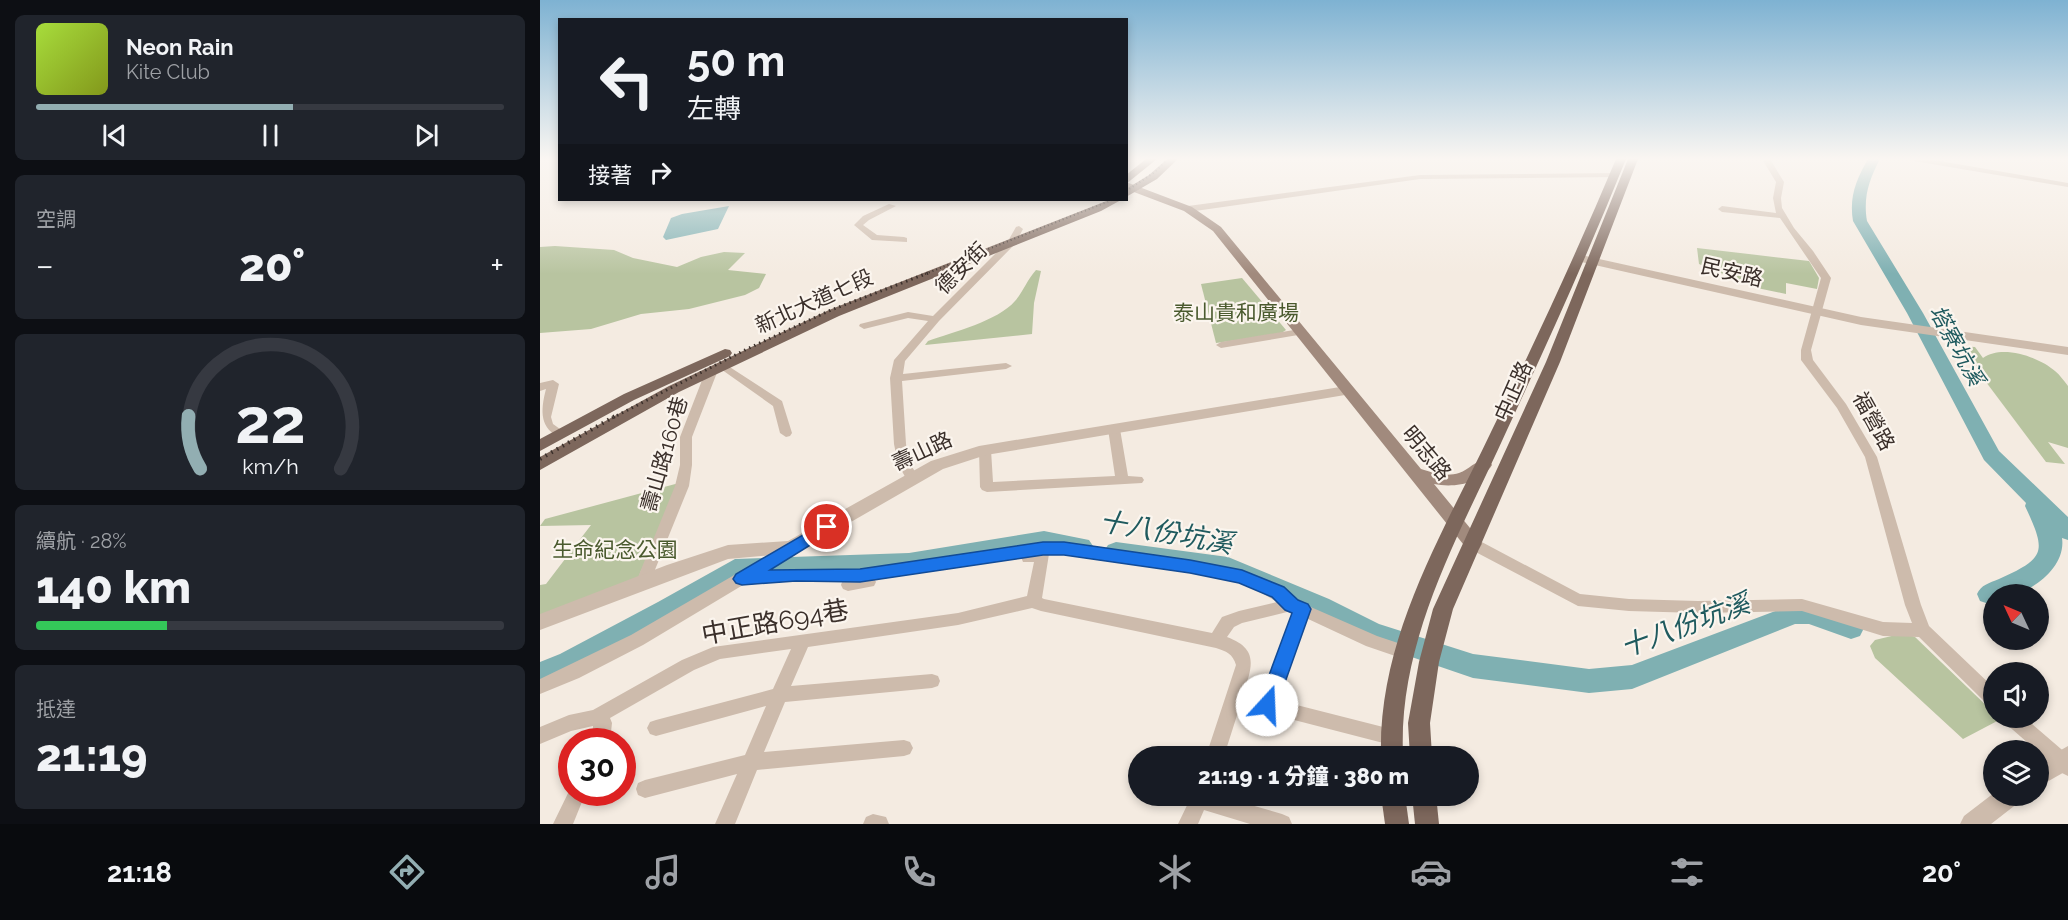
<!DOCTYPE html>
<html lang="zh-TW">
<head>
<meta charset="utf-8">
<style>
	:root { --surface:#171b24; --page:#20242c; --text:#f1f3f6; --muted:#9ea1a6; --line:#363941; --accent:#92aeb2 }
	body { margin:0; font-family:Raleway,"Noto Sans TC",sans-serif; background:var(--page); color:var(--text); height:100vh; display:flex; flex-direction:column; font-size:22px; white-space:nowrap }
	* { box-sizing:border-box; margin:0 }
	p { font-size:20px; color:var(--muted) }
	.icon { flex:none; width:33px; height:33px; fill:none; stroke:currentColor; stroke-width:2; stroke-linecap:round; stroke-linejoin:round }
	.map { position:relative; flex:1; overflow:hidden }
	.panel { display:flex; flex-direction:column; gap:15px; padding:15px; background:#0d0f14; width:540px }
	.panel>* { flex:none }
	.guide { position:absolute; left:18px; top:18px; width:570px; height:183px; border-radius:0px; box-shadow:0 3px 9px #0003; background:#171b24; color:var(--text); overflow:hidden }
	.needle { width:39px; rotate:314deg }
	.buttons { position:absolute; left:1443px; top:584px; display:grid; gap:12px }
	.buttons a { display:grid; place-items:center; width:66px; height:66px; border-radius:50%; background:var(--surface); box-shadow:0 3px 9px #0003; font-size:30px }
	.speed { position:absolute; left:18px; top:728px; display:flex; gap:12px; font-size:30px; font-weight:700; text-align:center }
	.speed>* { display:grid; place-content:center; width:78px; height:78px; border-radius:50%; background:var(--surface); box-shadow:0 3px 9px #0003; line-height:1 }
	.speed .limit { border:9px solid #d22; background:#fff; color:#111 }
	.pin { position:absolute; display:grid; place-items:center; width:51px; height:51px; color:#fff; margin:-26px; border:3px solid #fff; border-radius:50%; box-shadow:0 2px 6px #0007 }
	.me { position:absolute; width:66px; margin:-33px; rotate:20deg; stroke-linejoin:round; filter:drop-shadow(0 0 4px #0008) }
	.turn { display:flex; align-items:center; gap:21px; height:126px; padding:0 30px; font-size:27px }
	.turn .icon { width:78px; height:78px; stroke-width:2.5 }
	.turn b { display:block; font-size:42px; line-height:51px }
	.then { display:flex; align-items:center; height:57px; padding:0 30px; background:#0003; gap:12px; font-size:22px }
	.big { font-size:45px; font-weight:800; line-height:1.1 }
	.panel .card { flex:1; display:flex; flex-direction:column; justify-content:center; gap:9px; min-width:0; padding:0 21px; border-radius:9px; background:var(--page) }
	.panel .dial { align-items:center; gap:0 }
	.dial svg { height:156px; overflow:visible; fill:none; stroke:var(--line); stroke-width:7; stroke-linecap:round; text-anchor:middle }
	.dial text { fill:var(--text); stroke:none }
	.song { display:flex; align-items:center; gap:18px }
	.cover { width:72px; height:72px; border-radius:9px; background:linear-gradient(135deg,hsl(80 70% 55%),hsl(70 70% 35%)) }
	.played { height:6px; border-radius:3px; background:linear-gradient(90deg,var(--accent) 55%,var(--line) 55%) }
	.keys { display:flex; justify-content:space-around; direction:ltr }
	.heat { display:flex; justify-content:space-between; align-items:center; font-size:33px; direction:ltr }
	.charge { height:9px; border-radius:4px; background:linear-gradient(90deg,#34c759 28%,var(--line) 0) }
	.trip { position:absolute; left:588px; top:746px; width:351px; height:60px; border-radius:30px; background:var(--surface); box-shadow:0 3px 9px #0003; font-weight:800; line-height:60px; text-align:center }
	.tab-bar { display:flex; height:96px; justify-content:space-around; align-items:center; background:#090b0e; color:var(--muted) }
	.tab-bar .icon { width:42px; height:42px }
	.tab-bar .current { color:var(--accent) }
	.tab-bar b { font-size:27px; color:var(--text) }
	main { display:flex; flex:1; min-height:0 }
	.map>svg:first-child { display:block }
	.green { fill:#b8c4a0 }
	.water { fill:#7fb0b2 }
	.lines { fill:none; stroke-linecap:round; stroke-linejoin:round }
	.river { fill:#7fb0b2; fill-rule:evenodd }
	.minor { fill:#cdbbac; fill-rule:evenodd }
	.tertiary { fill:#cdbbac; fill-rule:evenodd }
	.secondary { fill:#a18a7d; fill-rule:evenodd }
	.primary { fill:#7d675c; fill-rule:evenodd }
	.rail-far2 { stroke:#3b302b; stroke-width:2; stroke-dasharray:1 3; stroke-linecap:butt }
	.rail-far1 { stroke:#3b302b; stroke-width:3; stroke-dasharray:1.5 4; stroke-linecap:butt }
	.rail { stroke:#3b302b; stroke-width:4; stroke-dasharray:1.5 5; stroke-linecap:butt }
	.route { fill:#1a73e8; stroke:#114b97; stroke-width:1.5 }
	.labels { text-anchor:middle; dominant-baseline:central; stroke-width:4.5; stroke-linejoin:round; paint-order:stroke }
	.street-label { font-size:21px; fill:#3b302b; stroke:#fbf5ee }
	.park-label { font-size:21px; fill:#4a5a2e; stroke:#fbf5ee }
	.water-label { font-size:22px; font-style:italic; fill:#1f5a5e; stroke:#fbf5ee }
	.near-street-label { font-size:26px; fill:#3b302b; stroke:#fbf5ee }
	.near-water-label { font-size:27px; font-style:italic; fill:#1f5a5e; stroke:#fbf5ee }
</style>
</head>
<body>
<main>
<section class="panel">
<div class="card">
<div class="song"><i class="cover"></i><div><b>Neon Rain</b><p>Kite Club</p></div></div>
<div class="played"></div>
<div class="keys"><svg class="icon" aria-label="previous" viewBox="0 0 24 24"><path d="M18 5L8 12l10 7zM5 5v14"/></svg><svg class="icon" aria-label="pause" viewBox="0 0 24 24"><path d="M8 5v14M16 5v14"/></svg><svg class="icon" aria-label="next" viewBox="0 0 24 24"><path d="M6 5l10 7-10 7zM19 5v14"/></svg></div>
</div>
<div class="card"><p>空調</p>
<div class="heat"><a>−</a><b class="big">20°</b><a>+</a></div>
</div>
<div class="card dial"><svg viewBox="0 0 100 80">
<path d="M14 69A42 42 0 1 1 86 69"/>
<path d="M14 69A42 42 0 0 1 8 42" stroke="#92aeb2"/>
<text x="50" y="56" font-size="32" font-weight="700">22</text>
<text x="50" y="72" font-size="11">km/h</text>
</svg></div>
<div class="card"><p>續航 · 28%</p><b class="big">140 km</b><div class="charge"></div></div>
<div class="card"><p>抵達</p><b class="big">21:19</b></div>
</section>
<div class="map">
<svg width="1528" height="824" viewBox="0 0 1528 824">
	<rect width="100%" height="100%" fill="#f4ebe1"/>
	<g class="green">
		<path d="M15,246L74,250L93,258L137,267L161,257L184,252L205,253L188,270L226,274L219,288L205,295L149,309L101,314L51,329L0,333V247Z"/>
		<path d="M1157,248L1269,261L1279,278L1277,289L1246,283V294L1217,288L1159,264Z"/>
		<path d="M496,270L501,271L494,303L492,334L385,345L388,341C413,332 458,321 475,301C483,292 487,280 496,270Z"/>
		<path d="M702,278L746,330L740,334L676,343L661,284Z"/>
		<path d="M1419,346L1435,347L1443,358C1462,344 1499,357 1515,371C1520,375 1524,381 1528,386V448L1508,442L1525,464L1506,462Z"/>
		<path d="M139,483L98,578L0,616V585L6,584L51,525L0,526L5,519Z"/>
		<path d="M1364,633L1375,637L1453,712L1454,717L1461,719L1423,739L1335,658L1330,646L1335,640Z"/>
	</g>
	<path class="water" d="M189,206L178,229L126,240L123,237L131,218L142,214Z"/>
	<g class="lines">
		<g class="river">
			<path d="M1328,159H1340C1329,180 1323,197 1327,221L1383,313L1459,451L1528,517V540L1522,538C1526,564 1498,589 1473,594C1467,595 1460,594 1454,594V602L1449,604L1440,601L1437,594C1441,585 1449,583 1459,579C1507,558 1506,551 1485,506L1486,503L1444,460L1367,313L1313,221C1309,197 1316,180 1328,159Z"/>
			<path d="M504,531L549,540L553,546L549,552L541,555L504,549L369,571L199,577L136,616L38,670L0,686V662L20,654L118,602L195,559L369,553Z"/>
			<path d="M576,542L688,557L789,599L839,624L933,654L1049,669L1092,665L1254,604H1269L1320,620L1324,628L1320,636L1311,639L1269,624H1255L1092,689L1049,693L933,678L822,640L771,613L685,575L568,557L564,551L568,545Z"/>
		</g>
		<g class="minor">
			<path d="M1222,159H1230L1244,182L1241,198L1242,208L1254,228L1273,251L1291,278L1271,350L1273,360L1306,404L1337,457L1381,605L1389,626L1454,688V707L1448,705L1379,637L1343,636L1262,611L1158,613L1089,611L1038,606L928,548L926,544L928,540L933,539L938,540L1040,594L1089,599L1158,601L1262,599L1343,622L1372,623L1365,605L1325,457L1297,408L1261,360V350L1281,278L1240,218L1182,212L1178,209L1182,206L1236,213L1233,198L1236,182Z"/>
			<path d="M1370,159H1388L1528,183V187L1374,161Z"/>
			<path d="M1075,173H1078V177L880,179L648,212L644,209L648,206L880,175Z"/>
			<path d="M349,204L356,206L329,220L323,225L337,235L364,237L367,238V242L332,240L314,225L323,216Z"/>
			<path d="M479,226L483,229L475,244L399,321L365,361L363,374L466,363L472,366L466,369L362,381L366,444L370,464L380,479L378,482H368L358,464L354,444L350,378L354,360L388,321L368,318L324,329L319,326L320,324L368,312L393,316L468,241L476,227Z"/>
			<path d="M760,329L764,330L765,332L764,334L681,348L676,345L681,342Z"/>
			<path d="M182,362L242,401L252,433L250,436L246,437L240,433L233,406L178,367L176,365Z"/>
			<path d="M172,367L178,370L152,437V465L149,486L110,582L108,586L103,588L98,586L96,582L135,486L140,465V437L166,370Z"/>
			<path d="M13,380L19,384L11,417L13,424L27,434L21,438C0,429 0,412 6,389L0,391V383Z"/>
			<path d="M574,425L580,429L588,476L602,477L604,480L602,483L447,492L442,490L440,487L439,450L445,446L451,450L453,482L575,476L568,429Z"/>
			<path d="M251,542L256,544L258,548L256,552L225,571L256,569L320,570L503,542H524L694,569L734,585L757,601L837,636L870,647L872,652L870,657L864,659L826,646L766,618L737,700L851,729L857,731L860,737L857,743L851,745L700,706L684,756H666L696,665C693,654 686,651 676,648L501,611L492,608L418,625L268,647L251,686L392,674L398,676L400,681L398,686L392,688L245,702L224,752L364,740L370,742L373,748L370,754L364,756L217,770L195,824H175L197,774L105,798L98,795L96,789L98,783L105,780L205,755L226,706L116,736L110,734L107,728L110,722L116,720L233,689L251,649L180,659L154,670L70,718L72,723L70,741H52L53,726L31,731L0,744V727L29,715L53,710L142,660L173,647L418,613L487,596L494,562H483L481,557L335,580L336,582L334,586L308,591L303,589L301,585L302,582L256,581L203,585L103,645L39,678L0,694V679L91,635ZM509,554H524L685,578L715,589L737,602L699,611L682,617L672,633L504,599L502,598ZM751,611L753,612L722,696L704,692C712,666 719,649 687,637L694,627L702,623Z"/>
			<path d="M1462,717H1484L1528,755V776L1522,773L1498,753V750H1496L1465,723Z"/>
			<path d="M32,785V792H46L33,824H13Z"/>
			<path d="M652,795H676L742,814L749,817L752,824H710L664,810L658,824H638Z"/>
			<path d="M333,814L346,817L349,824H323L326,817Z"/>
		</g>
		<g class="tertiary">
			<path d="M1041,255L1321,317L1528,347V355L1321,325L1037,261L1035,259Z"/>
			<path d="M806,386L813,391L811,394L446,455L403,469L257,553L188,559L0,630V614L127,565L188,545L248,541L391,461L439,446Z"/>
			<path d="M1528,746V770L1498,787V763Z"/>
			<path d="M1454,793V795H1482L1478,803L1451,824H1420L1424,816Z"/>
		</g>
		<path class="secondary" d="M586,182L652,207L681,227L881,469C893,473 907,477 919,473C931,469 937,457 950,461L952,465C940,484 914,488 894,484L939,539L942,544L939,549L933,551L927,549L673,231L644,211L586,189Z"/>
		<g class="primary">
			<path d="M606,159H617L586,184V175Z"/>
			<path d="M627,159H638L617,179L586,197V189L609,175Z"/>
			<path d="M1076,159H1086C1049,251 1009,340 967,430C920,534 858,638 863,756H841C838,638 902,535 951,432C995,342 1037,252 1076,159Z"/>
			<path d="M1088,159H1098L1020,362L913,609L899,662L890,723L892,756H870L868,723L879,662L893,609L1006,362Z"/>
			<path d="M569,200H581L561,211L299,316L139,392L0,470V457L129,386L289,310Z"/>
			<path d="M185,349L190,350L192,353L190,356L94,400L0,451V439L84,394Z"/>
			<path d="M841,795H865L869,824H845Z"/>
			<path d="M872,795H896L899,824H875Z"/>
		</g>
		<g class="rail-far2">
			<path d="M586,191L615,172L628,159"/>
			<path d="M385,274L572,200"/>
		</g>
		<path class="rail-far1" d="M72,418L207,349L291,310L388,273"/>
		<path class="rail" d="M0,459L75,416"/>
	</g>
	<linearGradient id="sky" x2="0" y2="1"><stop stop-color="#7eb2d2"/><stop offset="0.58" stop-color="#faf6f2"/><stop offset="1" stop-color="#faf6f2" stop-opacity="0"/></linearGradient>
	<rect width="1528" height="274" fill="url(#sky)"/>
	<path class="route" d="M287,521L293,523L295,527L293,531L230,570L320,569L503,542H524L650,560L702,570L744,587L758,600L768,604L771,609L737,705L734,712L727,714L720,712L718,705L752,613L745,610L732,597L699,583L650,573L524,555H503L320,582L256,581L202,585L196,583L193,579L196,574Z"/>
	<g class="labels">
		<g class="street-label">
			<text transform="translate(421 268) rotate(-45)">德安街</text>
			<text transform="translate(1192 272) rotate(13)">民安路</text>
			<text transform="translate(274 301) rotate(-24)">新北大道七段</text>
			<text transform="translate(973 391) rotate(-66)">中正路</text>
			<text transform="translate(1334 421) rotate(61)">福營路</text>
			<text transform="translate(382 451) rotate(-25)">壽山路</text>
			<text transform="translate(887 453) rotate(50)">明志路</text>
			<text transform="translate(124 454) rotate(-74)">壽山路160巷</text>
		</g>
		<g class="park-label">
			<text x="696" y="312">泰山貴和廣場</text>
			<text x="75" y="549">生命紀念公園</text>
		</g>
		<g class="water-label">
			<text transform="translate(1417 345) rotate(61)">塔寮坑溪</text>
		</g>
		<g class="near-street-label">
			<text transform="translate(235 622) rotate(-10)">中正路694巷</text>
		</g>
		<g class="near-water-label">
			<text transform="translate(626 532) rotate(10)">十八份坑溪</text>
			<text transform="translate(1145 625) rotate(-20)">十八份坑溪</text>
		</g>
	</g>
</svg>
<div class="buttons">
<a><svg class="needle" viewBox="-14 -14 28 28"><path d="M0-13l5 13h-10z" fill="#e53935"/><path d="M0 13l5-13h-10z" fill="#9ea1a6"/></svg></a>
<a><svg class="icon" aria-label="sound" viewBox="0 0 24 24"><path d="M4 9h4l5-4v14l-5-4H4zM17 9q2 3 0 6"/></svg></a>
<a><svg class="icon" aria-label="layers" viewBox="0 0 24 24"><path d="M12 4l9 5-9 5-9-5zM3 14l9 5 9-5"/></svg></a>
</div>
<div class="speed"><div class="limit">30</div></div>
<div class="pin" style="left:287px;top:527px;background:#d93025"><svg class="icon" aria-label="arrive" viewBox="0 0 24 24"><path d="M6 21V4h12l-3 4 3 4H6"/></svg></div>
<svg class="me" style="left:727px;top:705px" viewBox="-20 -20 40 40"><circle r="19" fill="#fff"/><path d="M0-13L10 11 0 6-10 11z" fill="#1a73e8"/></svg>
<div class="trip">21:19 · 1 分鐘 · 380 m</div>
<div class="guide">
<div class="turn"><svg class="icon" aria-label="left" viewBox="0 0 24 24"><path d="M17 20v-9H6M10 6l-5 5 5 5"/></svg><div><b>50 m</b>左轉</div></div>
<div class="then">接著<svg class="icon" aria-label="right" viewBox="0 0 24 24"><path d="M7 20v-9h11M14 6l5 5-5 5"/></svg></div>
</div>
</div>
</main>
<nav class="tab-bar">
<b>21:18</b>
<svg class="icon current" aria-label="directions" viewBox="0 0 24 24"><path d="M12 3l9 9-9 9-9-9zM9 14v-3h6M13 9l2 2-2 2"/></svg>
<svg class="icon" aria-label="music" viewBox="0 0 24 24"><path d="M9 18V5l10-2v13"/><circle cx="6" cy="18" r="3"/><circle cx="16" cy="16" r="3"/></svg>
<svg class="icon" aria-label="phone" viewBox="0 0 24 24"><path d="M5 4h4l2 5-3 2q2 4 5 5l2-3 5 2v4C11 20 4 13 5 4z"/></svg>
<svg class="icon" aria-label="climate" viewBox="0 0 24 24"><path d="M12 3v18M4 7l16 10M4 17L20 7"/></svg>
<svg class="icon" aria-label="car" viewBox="0 0 24 24"><path d="M5 17H2v-5l4-1 3-4h7l3 4 3 1v5h-3M9 17h6M6 11h13"/><circle cx="7" cy="17" r="2"/><circle cx="17" cy="17" r="2"/></svg>
<svg class="icon" aria-label="filters" viewBox="0 0 24 24"><path d="M4 7h16M4 17h16"/><circle cx="9" cy="7" r="2"/><circle cx="15" cy="17" r="2"/></svg>
<b>20°</b>
</nav>
</body>
</html>
